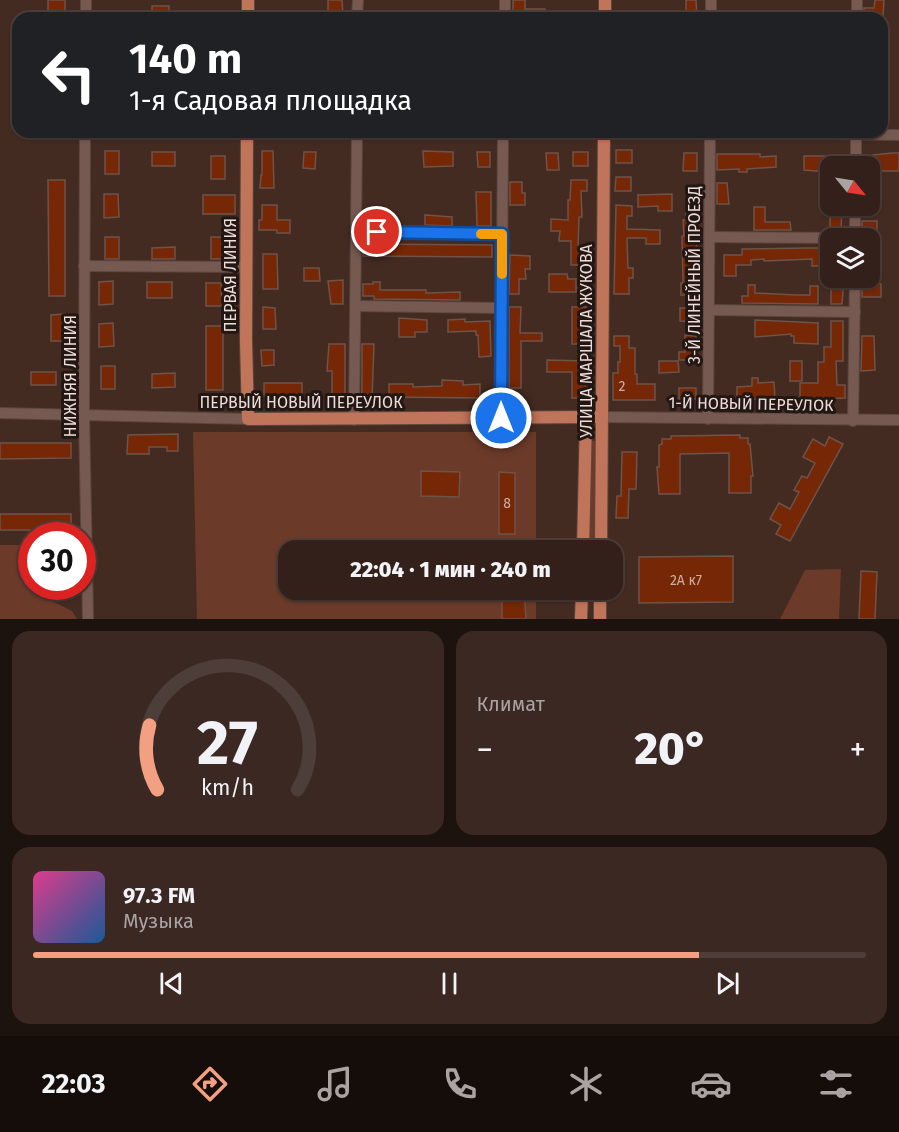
<!DOCTYPE html>
<html lang="ru">
<head>
<meta charset="utf-8">
<style>
	:root { --surface:#33201a; --page:#3b2823; --text:#f1f3f6; --muted:#a9a3a2; --line:#4e3e39; --accent:#f39f82 }
	body { margin:0; font-family:"Fira Sans",sans-serif; background:var(--page); color:var(--text); height:100vh; display:flex; flex-direction:column; font-size:22px; white-space:nowrap }
	* { box-sizing:border-box; margin:0 }
	p { font-size:20px; color:var(--muted) }
	.icon { flex:none; width:33px; height:33px; fill:none; stroke:currentColor; stroke-width:2; stroke-linecap:round; stroke-linejoin:round }
	.map { position:relative; height:619px; overflow:hidden }
	.panel { display:flex; flex-direction:column; gap:12px; padding:12px; background:#1c120e; flex:1 }
	.panel>* { flex:none }
	.guide { position:absolute; left:12px; top:12px; width:876px; height:126px; border-radius:18px; box-shadow:0 2px 4px #0004,0 0 0 2px var(--line); background:#202124; color:#fff; overflow:hidden }
	.needle { width:39px; rotate:120deg }
	.controls { position:absolute; left:820px; top:156px; display:grid; gap:12px }
	.controls a { display:grid; place-items:center; width:60px; height:60px; border-radius:12px; background:var(--surface); box-shadow:0 2px 4px #0004,0 0 0 2px var(--line); font-size:30px }
	.speed { position:absolute; left:18px; top:522px; display:flex; gap:12px; font-size:30px; font-weight:700; text-align:center }
	.speed>* { display:grid; place-content:center; width:78px; height:78px; border-radius:50%; background:var(--surface); box-shadow:0 2px 4px #0004,0 0 0 2px var(--line); line-height:1 }
	.speed .limit { border:9px solid #d22; background:#fff; color:#111 }
	.pin { position:absolute; display:grid; place-items:center; width:51px; height:51px; color:#fff; margin:-26px; border:3px solid #fff; border-radius:50%; box-shadow:0 2px 6px #0007 }
	.me { position:absolute; width:66px; margin:-33px; rotate:0deg; stroke-linejoin:round; filter:drop-shadow(0 0 4px #0008) }
	.turn { display:flex; align-items:center; gap:21px; height:126px; padding:0 18px; font-size:27px }
	.turn .icon { width:78px; height:78px; stroke-width:2.5 }
	.turn b { display:block; font-size:42px; line-height:51px }
	.big { font-size:45px; font-weight:800; line-height:1.1 }
	.panel .widget { flex:1; display:flex; flex-direction:column; justify-content:center; gap:9px; min-width:0; padding:0 21px; border-radius:18px; background:var(--page) }
	.panel .dial { align-items:center; gap:0 }
	.dial svg { height:156px; overflow:visible; fill:none; stroke:var(--line); stroke-width:7; stroke-linecap:round; text-anchor:middle }
	.dial text { fill:var(--text); stroke:none }
	.song { display:flex; align-items:center; gap:18px }
	.cover { width:72px; height:72px; border-radius:9px; background:linear-gradient(135deg,hsl(330 70% 55%),hsl(210 70% 35%)) }
	.played { height:6px; border-radius:3px; background:linear-gradient(90deg,var(--accent) 80%,var(--line) 80%) }
	.keys { display:flex; justify-content:space-around; direction:ltr }
	.heat { display:flex; justify-content:space-between; align-items:center; font-size:33px; direction:ltr }
	.panel .tiles { flex:1; display:grid; gap:12px; grid-template-columns:1fr 1fr }
	.widget:last-child { grid-column:span 2 }
	.trip { position:absolute; left:278px; top:540px; width:345px; height:60px; border-radius:18px; background:var(--surface); box-shadow:0 2px 4px #0004,0 0 0 2px var(--line); font-weight:800; line-height:60px; text-align:center }
	.dock { display:flex; height:96px; justify-content:space-around; align-items:center; background:#140d0a; color:var(--muted) }
	.dock .icon { width:42px; height:42px }
	.dock .current { color:var(--accent) }
	.dock b { font-size:27px; color:var(--text) }
	.map>svg:first-child { display:block }
	.green { fill:#6b3a29 }
	.building { fill:#752706; stroke:#6e5349; stroke-width:1.5 }
	.lines { fill:none; stroke-linecap:round; stroke-linejoin:round }
	.minor-casing { stroke:#5c4740; stroke-width:12 }
	.major-casing { stroke:#5c4740; stroke-width:14 }
	.minor { stroke:#765a51; stroke-width:10 }
	.major { stroke:#c07459; stroke-width:12 }
	.route-casing { stroke:#114b97; stroke-width:15 }
	.route { stroke:#1a73e8; stroke-width:10 }
	.slow { stroke:#f59e0b; stroke-width:10 }
	.labels { text-anchor:middle; dominant-baseline:central; stroke-width:6; stroke-linejoin:round; paint-order:stroke }
	.number-label { font-size:14px; fill:#cfafa3 }
	.street-label { font-size:16px; fill:#eddcd7; stroke:#221713 }
</style>
</head>
<body>
<div class="map">
<svg width="899" height="619" viewBox="0 0 899 619">
	<rect width="100%" height="100%" fill="#442b22"/>
	<g class="green">
		<path d="M193,432H536V550H288V590H536V619H197Z"/>
		<path d="M589,441H598L597,550H587Z"/>
		<path d="M0,545H31L32,586L48,587L42,596L72,611L77,619H0Z"/>
		<path d="M841,569L839,619H780L805,570Z"/>
	</g>
	<g class="building">
		<rect x="48" y="0" width="17" height="18"/>
		<path d="M328,0H342L343,15H328Z"/>
		<path d="M513,0H525V9H545V18H513Z"/>
		<path d="M686,0H696L697,18H686Z"/>
		<path d="M875,0H884L883,17H864V8H874Z"/>
		<rect x="152" y="6" width="17" height="12"/>
		<rect x="616" y="150" width="16" height="13"/>
		<rect x="105" y="151" width="14" height="23"/>
		<path d="M262,151H273L274,188H260L261,175H262Z"/>
		<path d="M423,151L453,152V166L424,167Z"/>
		<rect x="152" y="152" width="23" height="14"/>
		<path d="M304,152H316L315,169L303,168Z"/>
		<path d="M477,152H490V167H478Z"/>
		<rect x="573" y="152" width="15" height="14"/>
		<path d="M546,153H558L559,170H547Z"/>
		<path d="M684,153H697V171H683Z"/>
		<path d="M892,153H899V171H873V155Z"/>
		<path d="M717,154H760V157L776,156V167L747,169V172H739V169L717,170Z"/>
		<rect x="211" y="156" width="14" height="23"/>
		<path d="M804,156H842V166H828V172L804,170Z"/>
		<path d="M616,177H631V191H615Z"/>
		<path d="M48,180H65V296H49Z"/>
		<path d="M571,180H587V191H581L582,217H579L578,246L586,247V265H571V241H559L560,231H551V219L568,220V200H570Z"/>
		<path d="M510,182H522V193H525V205H510Z"/>
		<path d="M717,183H727L729,204H717Z"/>
		<path d="M476,192H491V226H477Z"/>
		<path d="M104,194H118L119,217L104,218Z"/>
		<path d="M672,194V211H658V206L638,207V195Z"/>
		<rect x="203" y="195" width="32" height="19"/>
		<path d="M262,205H277V220H290V233H277V230H259V220H262Z"/>
		<path d="M616,205L632,206V216H627V229L660,230V244H646V238H627L628,268H633V278H629V294H614Z"/>
		<path d="M686,206H697L696,295H681V283H683L682,236H684L683,220H686Z"/>
		<path d="M826,206H842L841,230H830V213H826Z"/>
		<path d="M754,207H765V222H790L791,230H754Z"/>
		<path d="M425,215L452,217V226L425,225Z"/>
		<path d="M862,221H877V230H871V238H862Z"/>
		<rect x="105" y="237" width="14" height="22"/>
		<rect x="211" y="237" width="14" height="22"/>
		<path d="M363,244L492,245V257L363,256Z"/>
		<path d="M175,247V259H152V248Z"/>
		<path d="M807,248H831V266H812V259L764,261V259L751,260V265H736V276H724V255H742V249Z"/>
		<path d="M263,254H277L278,289H263Z"/>
		<path d="M510,255L530,256V269H525L526,279H519V294H509Z"/>
		<path d="M304,268H319L320,281H304Z"/>
		<path d="M549,274H567L568,279H576V292H549Z"/>
		<path d="M828,278H844L842,304H831V286L827,285Z"/>
		<path d="M343,280V304H331L328,281Z"/>
		<path d="M113,281V304L99,305V282Z"/>
		<rect x="147" y="282" width="25" height="16"/>
		<path d="M373,282H380V290H426V293L460,292V300L374,299V296H363V284H373Z"/>
		<path d="M206,283H221L222,306H206Z"/>
		<rect x="862" y="284" width="19" height="13"/>
		<path d="M748,285H755V293L796,295H810V286H818V304L742,303V296H748Z"/>
		<path d="M263,307L275,308L276,329H263Z"/>
		<path d="M509,307H521L520,333H542V341H521V388H509Z"/>
		<path d="M572,307H586L588,344H572Z"/>
		<path d="M680,308H695L694,322L680,321Z"/>
		<path d="M65,314V341H51V315Z"/>
		<path d="M399,318L427,320V332H415V337H399Z"/>
		<path d="M465,319V322L490,321L491,356L479,357L478,335H476V331L448,332V320Z"/>
		<path d="M755,320L818,323V344L794,343V336H791V334L755,337Z"/>
		<path d="M831,321H843V361H836L837,385H845V398L800,400V383H818V362H824V347H831Z"/>
		<path d="M113,323L114,346L99,347V324Z"/>
		<rect x="206" y="326" width="17" height="64"/>
		<path d="M685,335L696,336L695,360H679V352H685Z"/>
		<path d="M614,336H629V348H635V374H637V384H655V400H613V373H618V362H620V346H614Z"/>
		<path d="M862,336H874L875,370L861,371Z"/>
		<path d="M329,344H345V396H332V371H327Z"/>
		<path d="M362,344H374L372,398H362Z"/>
		<path d="M261,350H274V365L262,366Z"/>
		<path d="M547,360L585,361L586,398H572V372H547Z"/>
		<path d="M659,361H678L679,372L659,373Z"/>
		<rect x="790" y="361" width="12" height="20"/>
		<rect x="101" y="366" width="14" height="23"/>
		<rect x="31" y="372" width="25" height="13"/>
		<path d="M175,373V387L152,388V374Z"/>
		<path d="M752,378H758V383L774,382L775,399H737V387L752,386Z"/>
		<path d="M442,380L463,381V385L480,384V398L389,397V384H413V387L442,386Z"/>
		<rect x="264" y="383" width="38" height="13"/>
		<rect x="679" y="388" width="17" height="11"/>
		<path d="M178,434V451H167V447H149V454H127L128,435Z"/>
		<path d="M740,435V438H748V444H750L753,476H751V493H729V453L680,454V494H659L657,467H659V445L662,444V439H671V436Z"/>
		<path d="M829,437L843,444L790,541L776,534L781,525L770,519L779,503L790,509L799,492L794,490L802,476L807,478L815,463L803,457L813,439L825,446Z"/>
		<path d="M0,443H71V458L0,459Z"/>
		<path d="M622,452H637L636,489H629L628,518H616L617,496H621Z"/>
		<path d="M421,471L460,472L459,497L421,496Z"/>
		<path d="M499,472L515,473V534H499Z"/>
		<rect x="0" y="514" width="71" height="16"/>
		<path d="M733,556V602L639,603V557Z"/>
		<path d="M861,571L877,572L875,619H859Z"/>
		<path d="M502,590H524L526,619H502Z"/>
	</g>
	<g class="lines">
		<defs>
			<g id="minor">
				<path d="M86,18V0"/>
				<path d="M357,18L358,0"/>
				<path d="M505,18V0"/>
				<path d="M711,18V0"/>
				<path d="M857,18V0"/>
				<path d="M85,132L84,415L88,619"/>
				<path d="M684,132L899,135"/>
				<path d="M856,166V132"/>
				<path d="M356,232L502,234"/>
				<path d="M710,237L842,238"/>
				<path d="M855,238V206"/>
				<path d="M84,266L247,267"/>
				<path d="M356,306L502,308"/>
				<path d="M709,310L855,312"/>
				<path d="M0,413L248,419"/>
				<path d="M602,417L899,420"/>
				<path d="M501,418L503,132"/>
				<path d="M708,419L710,132"/>
				<path d="M354,420L357,132"/>
				<path d="M853,421L855,278"/>
			</g>
			<g id="major">
				<path d="M248,18V0"/>
				<path d="M605,18V0"/>
				<path d="M247,132L246,340L248,419L602,417"/>
				<path d="M583,550L586,417"/>
				<path d="M601,550L604,132"/>
				<path d="M581,619L582,590"/>
				<path d="M600,619V590"/>
			</g>
		</defs>
		<use href="#minor" class="minor-casing"/>
		<use href="#major" class="major-casing"/>
		<use href="#minor" class="minor"/>
		<use href="#major" class="major"/>
	</g>
	<g class="lines">
		<defs>
			<path id="route" d="M377,232L502,234L501,418"/>
		</defs>
		<use href="#route" class="route-casing"/>
		<use href="#route" class="route"/>
		<path class="slow" d="M481,234H502V274"/>
	</g>
	<g class="labels">
		<g class="number-label">
			<text x="622" y="386">2</text>
			<text x="507" y="503">8</text>
			<text x="686" y="580">2А к7</text>
		</g>
		<g class="street-label">
			<text transform="translate(230 275) rotate(-90)">ПЕРВАЯ ЛИНИЯ</text>
			<text transform="translate(694 275) rotate(-90)">3-Й ЛИНЕЙНЫЙ ПРОЕЗД</text>
			<text transform="translate(586 341) rotate(-90)">УЛИЦА МАРШАЛА ЖУКОВА</text>
			<text transform="translate(70 376) rotate(-90)">НИЖНЯЯ ЛИНИЯ</text>
			<text x="301" y="402">ПЕРВЫЙ НОВЫЙ ПЕРЕУЛОК</text>
			<text transform="translate(751 404) rotate(1)">1-Й НОВЫЙ ПЕРЕУЛОК</text>
		</g>
	</g>
</svg>
<div class="controls">
<a><svg class="needle" viewBox="-14 -14 28 28"><path d="M0-13l5 13h-10z" fill="#e53935"/><path d="M0 13l5-13h-10z" fill="#a9a3a2"/></svg></a>
<a><svg class="icon" aria-label="layers" viewBox="0 0 24 24"><path d="M12 4l9 5-9 5-9-5zM3 14l9 5 9-5"/></svg></a>
</div>
<div class="speed"><div class="limit">30</div></div>
<div class="pin" style="left:377px;top:232px;background:#d93025"><svg class="icon" aria-label="arrive" viewBox="0 0 24 24"><path d="M6 21V4h12l-3 4 3 4H6"/></svg></div>
<svg class="me" style="left:501px;top:418px" viewBox="-20 -20 40 40"><circle r="17" fill="#1a73e8" stroke="#fff" stroke-width="3"/><path d="M0-11L8 9 0 5-8 9z" fill="#fff"/></svg>
<div class="trip">22:04 · 1 мин · 240 m</div>
<div class="guide">
<div class="turn"><svg class="icon" aria-label="left" viewBox="0 0 24 24"><path d="M17 20v-9H6M10 6l-5 5 5 5"/></svg><div><b>140 m</b>1-я Садовая площадка</div></div>
</div>
</div>
<section class="panel">
<div class="tiles">
<div class="widget dial"><svg viewBox="0 0 100 80">
<path d="M14 69A42 42 0 1 1 86 69"/>
<path d="M14 69A42 42 0 0 1 10 36" stroke="#f39f82"/>
<text x="50" y="56" font-size="32" font-weight="700">27</text>
<text x="50" y="72" font-size="11">km/h</text>
</svg></div>
<div class="widget"><p>Климат</p>
<div class="heat"><a>−</a><b class="big">20°</b><a>+</a></div>
</div>
<div class="widget">
<div class="song"><i class="cover"></i><div><b>97.3 FM</b><p>Музыка</p></div></div>
<div class="played"></div>
<div class="keys"><svg class="icon" aria-label="previous" viewBox="0 0 24 24"><path d="M18 5L8 12l10 7zM5 5v14"/></svg><svg class="icon" aria-label="pause" viewBox="0 0 24 24"><path d="M8 5v14M16 5v14"/></svg><svg class="icon" aria-label="next" viewBox="0 0 24 24"><path d="M6 5l10 7-10 7zM19 5v14"/></svg></div>
</div>
</div>
</section>
<nav class="dock">
<b>22:03</b>
<svg class="icon current" aria-label="directions" viewBox="0 0 24 24"><path d="M12 3l9 9-9 9-9-9zM9 14v-3h6M13 9l2 2-2 2"/></svg>
<svg class="icon" aria-label="music" viewBox="0 0 24 24"><path d="M9 18V5l10-2v13"/><circle cx="6" cy="18" r="3"/><circle cx="16" cy="16" r="3"/></svg>
<svg class="icon" aria-label="phone" viewBox="0 0 24 24"><path d="M5 4h4l2 5-3 2q2 4 5 5l2-3 5 2v4C11 20 4 13 5 4z"/></svg>
<svg class="icon" aria-label="climate" viewBox="0 0 24 24"><path d="M12 3v18M4 7l16 10M4 17L20 7"/></svg>
<svg class="icon" aria-label="car" viewBox="0 0 24 24"><path d="M5 17H2v-5l4-1 3-4h7l3 4 3 1v5h-3M9 17h6M6 11h13"/><circle cx="7" cy="17" r="2"/><circle cx="17" cy="17" r="2"/></svg>
<svg class="icon" aria-label="filters" viewBox="0 0 24 24"><path d="M4 7h16M4 17h16"/><circle cx="9" cy="7" r="2"/><circle cx="15" cy="17" r="2"/></svg>
</nav>
</body>
</html>
